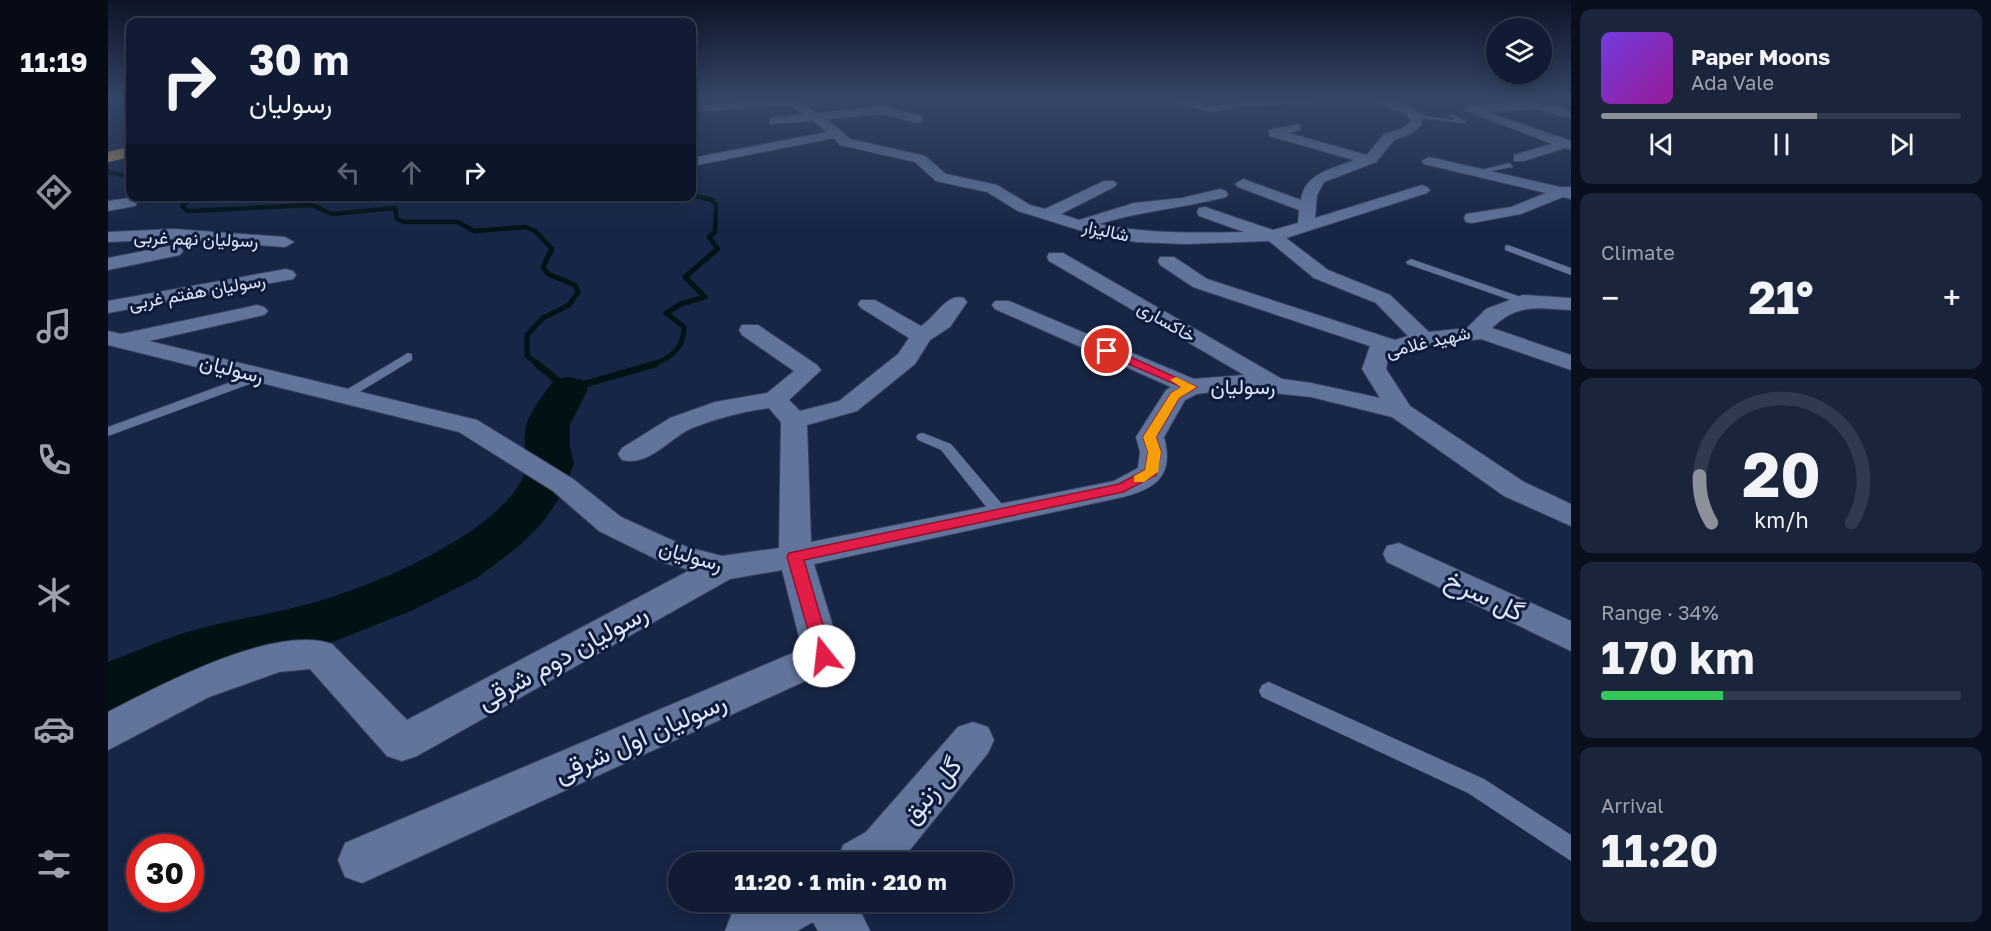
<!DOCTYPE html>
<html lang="en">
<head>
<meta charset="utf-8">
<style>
	:root { --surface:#111c34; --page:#1a253c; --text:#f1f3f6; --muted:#9ca1ac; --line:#303a4f; --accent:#8c9099 }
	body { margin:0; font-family:"Golos Text",Vazirmatn,sans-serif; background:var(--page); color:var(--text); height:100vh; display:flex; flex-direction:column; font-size:22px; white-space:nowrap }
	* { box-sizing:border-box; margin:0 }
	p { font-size:20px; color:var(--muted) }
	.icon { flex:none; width:33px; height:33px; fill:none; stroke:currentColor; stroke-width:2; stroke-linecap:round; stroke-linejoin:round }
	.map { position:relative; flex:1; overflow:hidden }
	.panel { display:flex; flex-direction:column; gap:9px; padding:9px; background:#090f1d; width:420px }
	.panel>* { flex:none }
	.hud { position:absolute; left:18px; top:18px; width:570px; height:183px; border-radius:12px; box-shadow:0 3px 15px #0003,0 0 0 2px var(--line); background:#111c34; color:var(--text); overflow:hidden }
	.buttons { position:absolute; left:1378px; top:18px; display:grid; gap:12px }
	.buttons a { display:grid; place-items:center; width:66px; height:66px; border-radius:50%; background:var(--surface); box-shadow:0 3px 15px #0003,0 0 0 2px var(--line); font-size:30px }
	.speed { position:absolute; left:18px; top:834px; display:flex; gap:12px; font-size:30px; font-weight:700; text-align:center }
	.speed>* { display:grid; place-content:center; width:78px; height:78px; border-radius:50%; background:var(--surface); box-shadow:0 3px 15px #0003,0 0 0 2px var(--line); line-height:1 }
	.speed .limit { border:9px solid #d22; background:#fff; color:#111 }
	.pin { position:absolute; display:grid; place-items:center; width:51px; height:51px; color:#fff; margin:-26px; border:3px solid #fff; border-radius:50%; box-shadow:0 2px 6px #0007 }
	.me { position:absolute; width:66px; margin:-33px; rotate:344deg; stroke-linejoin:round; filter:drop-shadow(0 0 4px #0008) }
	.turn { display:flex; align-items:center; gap:21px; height:126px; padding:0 24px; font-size:27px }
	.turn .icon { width:78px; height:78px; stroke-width:2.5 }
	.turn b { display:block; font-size:42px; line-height:51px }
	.lanes { display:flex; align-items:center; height:57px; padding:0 24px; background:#0003; justify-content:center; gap:30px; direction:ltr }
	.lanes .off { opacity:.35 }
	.big { font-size:45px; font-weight:700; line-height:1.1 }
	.panel .tile { flex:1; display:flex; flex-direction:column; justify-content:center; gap:9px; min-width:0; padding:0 21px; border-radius:12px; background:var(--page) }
	.panel .dial { align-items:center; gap:0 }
	.dial svg { height:156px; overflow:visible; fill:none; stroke:var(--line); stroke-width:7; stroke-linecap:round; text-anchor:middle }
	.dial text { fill:var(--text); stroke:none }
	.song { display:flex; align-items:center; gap:18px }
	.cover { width:72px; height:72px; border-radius:9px; background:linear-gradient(135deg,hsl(260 70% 55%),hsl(300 70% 35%)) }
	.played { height:6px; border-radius:3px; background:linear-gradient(90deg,var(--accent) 60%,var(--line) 60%) }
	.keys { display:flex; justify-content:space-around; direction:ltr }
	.heat { display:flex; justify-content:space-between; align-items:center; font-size:33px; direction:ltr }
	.charge { height:9px; border-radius:4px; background:linear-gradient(90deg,#34c759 34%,var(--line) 0) }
	.trip { position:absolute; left:560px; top:852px; width:345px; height:60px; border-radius:30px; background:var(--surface); box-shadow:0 3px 15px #0003,0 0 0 2px var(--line); font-weight:700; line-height:60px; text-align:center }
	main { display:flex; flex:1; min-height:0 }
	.tab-bar { display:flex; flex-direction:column; width:108px; justify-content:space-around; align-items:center; background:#070b15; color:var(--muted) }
	.tab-bar .icon { width:42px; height:42px }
	.tab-bar .active { color:var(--accent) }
	.tab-bar b { font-size:27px; color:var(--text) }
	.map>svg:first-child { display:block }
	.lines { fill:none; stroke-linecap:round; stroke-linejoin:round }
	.stream-far2 { stroke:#011214; stroke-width:4.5 }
	.stream-far1 { stroke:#011214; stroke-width:5 }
	.stream { stroke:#011214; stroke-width:7 }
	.river { fill:#011214; fill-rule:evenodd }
	.service-casing { stroke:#37415e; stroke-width:1 }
	.minor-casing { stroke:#37415e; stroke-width:2 }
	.trunk-casing { stroke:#37415e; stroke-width:1 }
	.service { fill:#62749c; fill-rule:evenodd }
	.minor { fill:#62749c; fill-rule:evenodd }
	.trunk { fill:#9c8656; fill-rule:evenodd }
	.route { fill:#e11d48; stroke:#92132f; stroke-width:1.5 }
	.slow { fill:#f59e0b }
	.labels { text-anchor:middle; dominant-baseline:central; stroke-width:6; stroke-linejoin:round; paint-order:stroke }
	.far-street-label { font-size:18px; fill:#dde8fe; stroke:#0e1b3b }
	.street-label { font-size:21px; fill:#dde8fe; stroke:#0e1b3b }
	.near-street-label { font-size:26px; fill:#dde8fe; stroke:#0e1b3b }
</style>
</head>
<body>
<main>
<nav class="tab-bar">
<b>11:19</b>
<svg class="icon active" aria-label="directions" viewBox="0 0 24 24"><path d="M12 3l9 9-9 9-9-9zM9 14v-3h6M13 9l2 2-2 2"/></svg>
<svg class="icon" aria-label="music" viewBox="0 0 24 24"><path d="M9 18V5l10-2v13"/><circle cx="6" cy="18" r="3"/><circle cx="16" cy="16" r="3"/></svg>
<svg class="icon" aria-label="phone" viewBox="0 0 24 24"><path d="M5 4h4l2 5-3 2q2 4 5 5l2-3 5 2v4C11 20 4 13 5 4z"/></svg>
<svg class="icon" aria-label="climate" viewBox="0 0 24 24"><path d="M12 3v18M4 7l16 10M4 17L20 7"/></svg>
<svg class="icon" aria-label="car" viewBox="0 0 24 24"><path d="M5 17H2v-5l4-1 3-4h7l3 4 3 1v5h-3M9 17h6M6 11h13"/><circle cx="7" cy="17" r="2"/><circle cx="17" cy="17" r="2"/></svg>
<svg class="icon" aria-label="filters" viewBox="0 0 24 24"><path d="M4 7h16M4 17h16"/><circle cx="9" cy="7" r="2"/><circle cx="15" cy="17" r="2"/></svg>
</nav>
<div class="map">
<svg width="1463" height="931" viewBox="0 0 1463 931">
	<rect width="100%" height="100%" fill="#172546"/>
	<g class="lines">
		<g class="stream-far2">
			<path d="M0,172L22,177"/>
			<path d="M584,195L604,200L608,205L607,232L601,237L610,249L604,254"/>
			<path d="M87,196L74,206L80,211L204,205L224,214L287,208L289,219L296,222H350L366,231L417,227L427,231L444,249L442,254"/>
		</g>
		<g class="stream-far1">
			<path d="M431,365L419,356V335L435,318L461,305L470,292L467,285L440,274L435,267L442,252"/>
			<path d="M543,365C563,358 576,349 576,327L558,313L573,304L597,297L577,277L606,252"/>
		</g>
		<path class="stream" d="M429,364L460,389L547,364"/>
		<path class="river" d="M460,377L474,380L480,389L462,425V447L466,463L456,492L434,523L411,546L369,578L303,611L222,643L102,674L0,715V662C30,651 59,637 90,629C123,620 158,615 192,606C255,591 372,542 409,488C425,465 413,451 418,427C421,412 437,393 446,380Z"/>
		<defs>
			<g id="service">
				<path d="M1344,113L1358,122V124L1306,117L1309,115L1347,120L1341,115Z"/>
				<path d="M1402,163L1405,167L1372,173L1368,171Z"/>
				<path d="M1400,245L1463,268V275L1397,250V246Z"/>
				<path d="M1303,259L1419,299L1420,301L1411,303L1299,264L1298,262Z"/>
				<path d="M300,353L304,354V360L240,399L235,400L228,396Z"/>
				<path d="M153,371L159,375L158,378L0,436V427Z"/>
				<path d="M815,433L843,444L899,510L901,514L899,518H887L833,450L810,440L808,437L810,434Z"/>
				<path d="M1161,682L1376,779L1463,835V861L1360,793L1154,697L1151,691L1154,685Z"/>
			</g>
			<g id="minor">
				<path d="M686,99L709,113L773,106L814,116V122L810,123L773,114L719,119L742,139L817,156L838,174L889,185L922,205L937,209L996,181H1006L1009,184L1006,187L953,214L971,220L1026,203L1074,198L1112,189L1118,191L1120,194L1118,197C1075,208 1033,211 991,224C1040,234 1087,233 1136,232L1091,216L1089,212L1091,208L1097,207L1165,230L1190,223L1191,210L1130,187L1127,184L1135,179L1193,200C1196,173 1225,169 1246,160L1161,136V130L1192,124V130L1180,133L1259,155L1276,134L1293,129L1303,122L1300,116L1264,99C1280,99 1303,104 1315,117L1313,126L1301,135L1286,140L1268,162L1216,182L1209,195L1207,218L1314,185L1319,187L1322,190L1319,193L1178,238L1220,270L1282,295L1321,332L1359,328L1378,309L1415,295L1463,298V310C1431,308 1409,303 1384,328L1463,355V370L1373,339L1317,346L1281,355L1278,369L1302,406L1416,482L1463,504V526L1396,496L1284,417L1203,397L1128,389L1089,394L1077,400L1056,437C1066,474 1050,488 1015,497L706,564L734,656L728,667L254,883L237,877L230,860L237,843L694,649L674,570L622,579L309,756L294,761L279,756L202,669L171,672L101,697L0,750V712C53,685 166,624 224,644L299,720L582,570L556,563L491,531L445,491L351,432L0,345V331L13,334L149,305L156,307L160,311L156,315L41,341L369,420L465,479L513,517L579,547L614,556L671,548L673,422L661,408C633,412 610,418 584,428C561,438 541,467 514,460L510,454L514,448L562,418L607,402L659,393L686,371L634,335L631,330L634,325H650L709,365L713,370L681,400L692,411L731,401L790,354L801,338L753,308L750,304L753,300H767L813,326C829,316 838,293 856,298L859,302L842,327L822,340L807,364L749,411L699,425L703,542L1006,481L1030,468L1032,452L1028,437L1058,390L1063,387L887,309L884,305L887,301H901L1086,379L1136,375L941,261L939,257L941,253H955L1174,379L1203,383L1272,398L1254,369L1262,346L1085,287L1052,265L1050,261L1052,257H1066L1099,279L1287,340L1300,336L1268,303L1206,278L1161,241L1078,244L1028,242L971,230L910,211L879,192L828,181L807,162L732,145L726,138L584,166V158L719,132L705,121L662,124V118L695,114L681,105L584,112V106Z"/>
				<path d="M1055,99H1074L1103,106L1164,99H1224L1218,102L1130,107L1103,112Z"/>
				<path d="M1406,99L1463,110V118L1425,109L1379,112L1463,141V150L1457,148L1416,161H1406V155L1444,144L1354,109L1360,106L1401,104L1402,100Z"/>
				<path d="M1321,157L1452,187H1463V199L1455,197L1413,214L1364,223L1358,222L1356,218L1358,214L1403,207L1438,193L1316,164L1314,161Z"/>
				<path d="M21,198L27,200L29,203L27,206L0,211V201Z"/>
				<path d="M66,229L177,237L186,242L177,247L66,239L0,242V232Z"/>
				<path d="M66,245L72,247L75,251L72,255L0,270V258Z"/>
				<path d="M178,269L185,271L188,275L185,279L0,313V301Z"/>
				<path d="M1291,543L1463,621V651L1279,562L1275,554L1279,546Z"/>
				<path d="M865,722L880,727L886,740L880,753L792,862H729L735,845L758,832L850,727Z"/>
				<path d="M644,902H748L762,931H710L705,922L689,931H617L624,913Z"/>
			</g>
			<path id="trunk" d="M22,147V157L0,162V152Z"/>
		</defs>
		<use href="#service" class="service-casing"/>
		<use href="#minor" class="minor-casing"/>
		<use href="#trunk" class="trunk-casing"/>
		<use href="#service" class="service"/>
		<use href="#minor" class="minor"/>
		<use href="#trunk" class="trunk"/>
	</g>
	<linearGradient id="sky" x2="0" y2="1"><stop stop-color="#0d1426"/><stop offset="0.43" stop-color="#364668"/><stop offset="1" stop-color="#364668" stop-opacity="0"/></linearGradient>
	<rect width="1463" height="229" fill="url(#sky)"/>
	<path class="route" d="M995,348H1003L1089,387L1071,398L1048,437L1053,452L1048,475L1015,492L696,560L724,656L722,661H709L679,557L681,553L1011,484L1037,470L1040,452L1035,437L1063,393L1074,387L995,353Z"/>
	<path class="slow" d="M1068,377L1089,387L1071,398L1048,437L1053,452L1050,472L1036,482H1026V476L1037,470L1040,452L1035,437L1063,393L1073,387L1062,380Z"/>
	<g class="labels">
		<g class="far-street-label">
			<text transform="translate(998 230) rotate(12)">شالیزار</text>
			<text transform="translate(88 238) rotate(2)">رسولیان نهم غربی</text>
			<text transform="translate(89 291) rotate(-10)">رسولیان هفتم غربی</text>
			<text transform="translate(1059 321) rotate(30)">خاکساری</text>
			<text transform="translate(1320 341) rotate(-13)">شهید غلامی</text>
		</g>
		<g class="street-label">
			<text transform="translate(124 368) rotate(14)">رسولیان</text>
			<text x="1135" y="386">رسولیان</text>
			<text transform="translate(583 555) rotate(16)">رسولیان</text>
		</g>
		<g class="near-street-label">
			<text transform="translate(1377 595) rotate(26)">گل سرخ</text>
			<text transform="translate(454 656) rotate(-29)">رسولیان دوم شرقی</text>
			<text transform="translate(532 737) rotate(-24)">رسولیان اول شرقی</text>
			<text transform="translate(823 790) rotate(-50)">گل زنبق</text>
		</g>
	</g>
</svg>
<div class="buttons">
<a><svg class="icon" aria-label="layers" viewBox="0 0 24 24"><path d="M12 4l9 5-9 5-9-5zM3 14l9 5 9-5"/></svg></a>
</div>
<div class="speed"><div class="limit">30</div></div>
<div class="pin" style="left:999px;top:351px;background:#d93025"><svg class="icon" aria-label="arrive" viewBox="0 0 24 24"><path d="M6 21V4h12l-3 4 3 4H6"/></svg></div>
<svg class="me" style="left:716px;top:656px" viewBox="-20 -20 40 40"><circle r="19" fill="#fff"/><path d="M0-13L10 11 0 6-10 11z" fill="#e11d48"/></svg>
<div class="trip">11:20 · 1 min · 210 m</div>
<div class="hud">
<div class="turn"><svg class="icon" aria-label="right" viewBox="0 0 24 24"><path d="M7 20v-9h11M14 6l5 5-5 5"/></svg><div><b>30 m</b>رسولیان</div></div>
<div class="lanes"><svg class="icon off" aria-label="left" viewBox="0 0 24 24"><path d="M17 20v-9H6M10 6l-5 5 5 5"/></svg><svg class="icon off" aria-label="ahead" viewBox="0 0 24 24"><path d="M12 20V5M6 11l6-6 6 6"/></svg><svg class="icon" aria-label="right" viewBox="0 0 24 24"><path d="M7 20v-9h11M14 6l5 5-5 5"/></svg></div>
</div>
</div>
<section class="panel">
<div class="tile">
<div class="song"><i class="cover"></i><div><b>Paper Moons</b><p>Ada Vale</p></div></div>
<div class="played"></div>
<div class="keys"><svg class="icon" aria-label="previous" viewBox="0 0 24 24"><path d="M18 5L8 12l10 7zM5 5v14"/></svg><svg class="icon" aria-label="pause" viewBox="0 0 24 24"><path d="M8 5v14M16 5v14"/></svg><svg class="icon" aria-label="next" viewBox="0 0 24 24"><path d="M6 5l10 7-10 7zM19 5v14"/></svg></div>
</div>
<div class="tile"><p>Climate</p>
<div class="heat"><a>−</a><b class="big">21°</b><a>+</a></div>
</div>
<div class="tile dial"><svg viewBox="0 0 100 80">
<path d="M14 69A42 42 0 1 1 86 69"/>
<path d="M14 69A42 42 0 0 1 8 45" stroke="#8c9099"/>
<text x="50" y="56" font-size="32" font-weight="700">20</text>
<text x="50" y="72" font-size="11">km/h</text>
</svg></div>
<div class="tile"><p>Range · 34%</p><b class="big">170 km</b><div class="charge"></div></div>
<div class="tile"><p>Arrival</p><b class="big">11:20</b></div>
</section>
</main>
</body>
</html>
